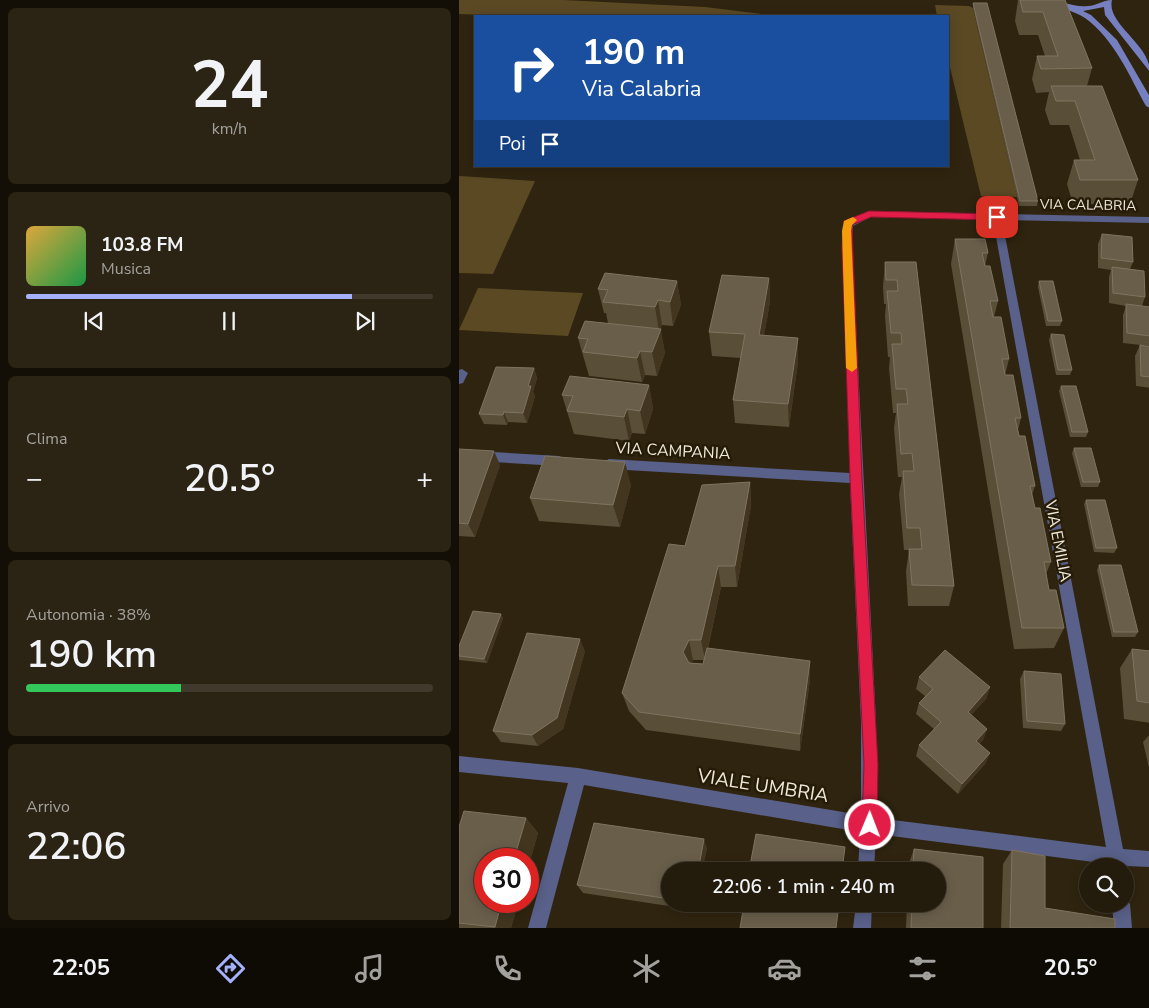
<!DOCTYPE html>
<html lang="it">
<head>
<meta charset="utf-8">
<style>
	:root { --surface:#231b0b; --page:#2b2414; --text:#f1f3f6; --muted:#a3a19d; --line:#40392c; --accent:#a5b1fc }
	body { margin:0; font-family:"Nunito Sans",sans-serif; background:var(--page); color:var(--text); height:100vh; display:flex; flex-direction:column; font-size:19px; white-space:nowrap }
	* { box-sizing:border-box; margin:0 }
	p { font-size:16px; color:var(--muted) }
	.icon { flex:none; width:28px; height:28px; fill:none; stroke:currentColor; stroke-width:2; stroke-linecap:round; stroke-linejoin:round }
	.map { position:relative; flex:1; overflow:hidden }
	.side { display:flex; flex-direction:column; gap:8px; padding:8px; background:#130f06; width:459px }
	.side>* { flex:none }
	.banner { position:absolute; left:15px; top:15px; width:475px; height:152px; border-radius:0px; box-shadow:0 2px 12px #0003,0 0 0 1px var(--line); background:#1a4fa0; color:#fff; overflow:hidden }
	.fabs { position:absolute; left:620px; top:858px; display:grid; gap:10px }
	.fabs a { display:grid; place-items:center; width:55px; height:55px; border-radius:50%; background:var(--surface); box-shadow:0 2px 12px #0003,0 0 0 1px var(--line); font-size:25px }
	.speed { position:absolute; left:15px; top:848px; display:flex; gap:10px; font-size:25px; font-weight:700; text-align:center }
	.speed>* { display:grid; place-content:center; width:65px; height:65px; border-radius:50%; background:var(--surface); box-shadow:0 2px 12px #0003,0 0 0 1px var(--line); line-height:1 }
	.speed .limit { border:8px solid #d22; background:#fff; color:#111 }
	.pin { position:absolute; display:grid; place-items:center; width:42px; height:42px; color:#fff; margin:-21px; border-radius:10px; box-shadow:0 2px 8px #0006 }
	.me { position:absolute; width:55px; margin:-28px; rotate:1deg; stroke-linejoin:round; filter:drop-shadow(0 0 4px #0008) }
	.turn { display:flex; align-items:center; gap:18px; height:105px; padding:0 25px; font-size:22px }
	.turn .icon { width:65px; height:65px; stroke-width:2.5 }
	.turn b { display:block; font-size:35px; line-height:42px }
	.then { display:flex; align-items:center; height:48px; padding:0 25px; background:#0003; gap:10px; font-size:19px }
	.big { font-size:38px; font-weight:600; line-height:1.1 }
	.side .tile { flex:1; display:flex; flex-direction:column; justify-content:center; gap:8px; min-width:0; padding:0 18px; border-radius:8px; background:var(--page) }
	.side .dial { align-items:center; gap:0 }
	.dial b { font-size:65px; line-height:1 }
	.song { display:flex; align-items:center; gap:15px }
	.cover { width:60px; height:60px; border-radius:8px; background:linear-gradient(135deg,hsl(40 70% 55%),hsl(140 70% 35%)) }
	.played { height:5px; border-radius:2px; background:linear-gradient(90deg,var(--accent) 80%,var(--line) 80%) }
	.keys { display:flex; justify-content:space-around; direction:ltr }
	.heat { display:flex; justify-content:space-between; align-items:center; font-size:28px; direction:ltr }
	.charge { height:8px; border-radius:4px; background:linear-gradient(90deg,#34c759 38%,var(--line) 0) }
	.trip { position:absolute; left:202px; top:862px; width:285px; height:50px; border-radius:25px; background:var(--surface); box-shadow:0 2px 12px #0003,0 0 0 1px var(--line); font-weight:600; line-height:50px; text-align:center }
	.dock { display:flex; height:80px; justify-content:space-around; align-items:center; background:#0e0b04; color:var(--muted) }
	.dock .icon { width:35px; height:35px }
	.dock .current { color:var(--accent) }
	.dock b { font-size:22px; color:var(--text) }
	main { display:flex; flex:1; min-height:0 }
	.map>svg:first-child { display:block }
	.green { fill:#5b4924 }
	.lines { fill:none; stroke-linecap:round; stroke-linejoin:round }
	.street { fill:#596089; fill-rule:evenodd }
	.secondary { fill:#7680c1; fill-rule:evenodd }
	.wall { fill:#594e38; fill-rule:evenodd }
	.shaded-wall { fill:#423620 }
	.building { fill:#695e4a; stroke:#7e7460 }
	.route { fill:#e11d48; stroke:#92132f }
	.slow { fill:#f59e0b }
	.labels { text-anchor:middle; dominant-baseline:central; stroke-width:5; stroke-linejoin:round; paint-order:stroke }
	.far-street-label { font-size:14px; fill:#efe8db; stroke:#251b06 }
	.street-label { font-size:16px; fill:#efe8db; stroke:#251b06 }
	.near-street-label { font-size:19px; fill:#efe8db; stroke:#251b06 }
</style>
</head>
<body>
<main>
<section class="side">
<div class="tile dial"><b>24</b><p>km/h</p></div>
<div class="tile">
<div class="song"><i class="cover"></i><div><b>103.8 FM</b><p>Musica</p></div></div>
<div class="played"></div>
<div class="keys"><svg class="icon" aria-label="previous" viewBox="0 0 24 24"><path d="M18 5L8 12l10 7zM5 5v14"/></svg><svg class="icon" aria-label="pause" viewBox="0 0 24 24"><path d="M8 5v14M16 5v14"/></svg><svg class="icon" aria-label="next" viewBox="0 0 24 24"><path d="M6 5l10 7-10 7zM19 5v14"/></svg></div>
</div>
<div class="tile"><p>Clima</p>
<div class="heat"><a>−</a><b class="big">20.5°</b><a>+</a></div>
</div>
<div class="tile"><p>Autonomia · 38%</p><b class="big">190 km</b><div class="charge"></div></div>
<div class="tile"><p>Arrivo</p><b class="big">22:06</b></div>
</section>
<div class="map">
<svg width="691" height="928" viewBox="0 0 691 928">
	<rect width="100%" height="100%" fill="#2f240f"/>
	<g class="green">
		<path d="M0,0H104L246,7L320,16H54L0,14Z"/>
		<path d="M476,5L510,6L514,8L558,197L522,196L489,59V16H478Z"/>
		<path d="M0,176L76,181L34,274L0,273Z"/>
		<path d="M19,288L124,293L109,336L0,330Z"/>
	</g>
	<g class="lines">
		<g class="street">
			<path d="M410,211L691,217V223L543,220L664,849L691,851V867L667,866L666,869V866H651L650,864L417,834L415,871H399L401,832L125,785L87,928H69L109,783L0,772V756L119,768L402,815V722L391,483L150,469L146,467L144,464L146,461L150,459L391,473L383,247L384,224ZM412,217L534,220L647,847L418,818L417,722L393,247L394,226Z"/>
			<path d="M3,369L9,373L4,383L0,384V370Z"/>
			<path d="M0,450L100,456L104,458L106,461L104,464L100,466L0,460Z"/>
			<path d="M666,897L671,904L673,928H655L653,904H666Z"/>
			<path d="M397,904H413L412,928H394Z"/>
		</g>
		<path class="secondary" d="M588,0C602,0 615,8 629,6C638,6 643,0 653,0C647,24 691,44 691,72L646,15L645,7L624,11L632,15L658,40L691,97V108L687,106C670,75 655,39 626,18C614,10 598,8 588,0Z"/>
	</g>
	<g class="wall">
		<path d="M559,0H606L633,68L628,86L679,180L671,204H614L608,184L615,160H621L610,125H591L586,110L590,92L577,93L573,79L578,56H586L579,35H560L556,21Z"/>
		<path d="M514,3L579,201L578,206H560L514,8Z"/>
		<path d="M643,234L674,262L671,269L686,297L683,306L691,307V346L664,343V315L667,306L650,303V277L652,270L639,268V244Z"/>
		<path d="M496,239L529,253L526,266L539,301L535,317L550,359L546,375L562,418L559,430L576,486L573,495L576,508L592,562L587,574L590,590L605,628L595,648L555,649L492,264Z"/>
		<path d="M426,262H457L495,586L490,606H449L447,571L450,550H445L440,494L443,477H439L435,428L437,413H434L430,368L431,357H429L426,316L427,304H425L424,287Z"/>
		<path d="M310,278L311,302L305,335L339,338V362L330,427L276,423L274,400L282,358L253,356L250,332Z"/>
		<path d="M218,281L222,305L214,326L203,325L201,329L206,353L198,376L186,375L183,382L130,376L119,338L149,323L147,313H145L139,289Z"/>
		<path d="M580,281L603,321L601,326H587L579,287Z"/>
		<path d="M592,334L613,370L611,375H597L590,340Z"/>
		<path d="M681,345L691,347V388L677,386L676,356Z"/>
		<path d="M75,368L78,378L74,392L76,396L68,423L49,422L48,425L25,424L20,414Z"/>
		<path d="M190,385L194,409L186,434L173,433L170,441L115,434L103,395Z"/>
		<path d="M602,386L629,432L627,437H611L600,391Z"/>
		<path d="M615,448L641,482L639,487H622L613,453Z"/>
		<path d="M0,449L41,465L16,537L0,536Z"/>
		<path d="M291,482L292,505L278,587H262L249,648L351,680L341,751L187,730L170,711L163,693L226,546ZM234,660H245L244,664L232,663Z"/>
		<path d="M172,485L161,527L80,521L71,498Z"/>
		<path d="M627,500L658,548L655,553L635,552L625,504Z"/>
		<path d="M640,565L679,632L676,637H653L638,570Z"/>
		<path d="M42,614L44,618L28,663L0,660V646Z"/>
		<path d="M673,649L691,651V723L665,719L661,668Z"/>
		<path d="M126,651L104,729L79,746L42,742L34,731Z"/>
		<path d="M565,671L606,724L602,731L564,728L561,679Z"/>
		<path d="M460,677L531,687L527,699L512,715L528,729L524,740L520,744L531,753L526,764L499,794L457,756L460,745L475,729L457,714L460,703L466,696L457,689Z"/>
		<path d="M691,734V772L684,742Z"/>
		<path d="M67,818L79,833L52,928H0V827Z"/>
		<path d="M248,848L243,871H211V904H237L236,910L124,893L118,885Z"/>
		<path d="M455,849L524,857V928H447L448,904H479V871H450V863Z"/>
		<path d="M553,850L586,908L656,928H542L544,864Z"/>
	</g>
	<g class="shaded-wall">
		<path d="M310,278L311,302L301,359L300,335Z"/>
		<path d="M218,281L222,305L214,326L211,302Z"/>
		<path d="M199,300L203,325L200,331L196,307Z"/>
		<path d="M202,329L206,353L198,376L193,352Z"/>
		<path d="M339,338V362L330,427L329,404Z"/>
		<path d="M181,351L186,375L183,382L178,358Z"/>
		<path d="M75,368L78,378L74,392L76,396L68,423L64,413L69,386Z"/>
		<path d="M190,385L194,409L186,434L181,411Z"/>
		<path d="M168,409L173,433L170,441L165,417Z"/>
		<path d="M45,412L49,422L48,425L44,415Z"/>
		<path d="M35,451L41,465L16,537L9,524Z"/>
		<path d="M166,462L172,485L161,527L154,505Z"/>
		<path d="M291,482L292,505L278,587L276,566Z"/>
		<path d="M259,566L262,587L246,660L242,640Z"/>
		<path d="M42,614L44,618L28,663L25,659Z"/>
		<path d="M121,639L126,651L104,729L79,746L73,735Z"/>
		<path d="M230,640L234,660L228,671L224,652Z"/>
		<path d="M351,661V680L341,751V734Z"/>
		<path d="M531,687L527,699L505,723L509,712Z"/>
		<path d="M528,729L524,740L513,752L517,741Z"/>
		<path d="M531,753L526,764L499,794L503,784Z"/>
		<path d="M67,818L79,833L69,868V859H55Z"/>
		<path d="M245,839L248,848L243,871H239Z"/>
		<path d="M43,901H60L52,928H37L36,927Z"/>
		<path d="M233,904H237L236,910Z"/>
	</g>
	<g class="building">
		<path d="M561,0H606L633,68L582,69L578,56H599L584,12H564Z"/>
		<path d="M514,3H528L579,201H561Z"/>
		<path d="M592,86H643L679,180H621L615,160H636L616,101H597Z"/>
		<path d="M643,234L673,237L674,262L642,258Z"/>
		<path d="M496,239H526L529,253H523L526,266H531L539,301H531L534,317H542L550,359H543L546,375H554L562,418H556L560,436H566L576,486H571L576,508H581L592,562H585L590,590H597L605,628H563Z"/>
		<path d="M426,262H457L495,586L453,585L450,549H463L461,528H448L444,471H455L453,453L442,454L438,404H449L447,389H437L433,344H443L442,333H432L428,291H439L438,280H427Z"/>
		<path d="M653,267L685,271L686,297L654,293Z"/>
		<path d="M146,273L218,281L211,302L199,300L196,307L144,302L149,290L139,289Z"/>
		<path d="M263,275L310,278L300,335L339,338L329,404L274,400L286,334L250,332Z"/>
		<path d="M580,281H594L603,321H589Z"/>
		<path d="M667,304L691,307V336L668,333Z"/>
		<path d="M126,321L202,329L193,352L181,351L178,358L124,352L129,339L119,338Z"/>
		<path d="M592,334L605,335L613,370H599Z"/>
		<path d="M681,345L691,347V377L682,376Z"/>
		<path d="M37,367L75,368L69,386H72L64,413L45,412L44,415L20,414Z"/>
		<path d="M111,376L190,385L181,411L168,409L165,417L108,411L114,396L103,395Z"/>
		<path d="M602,386H617L629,432H613Z"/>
		<path d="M615,448H632L641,482H624Z"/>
		<path d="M0,449L35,451L9,524L0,523Z"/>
		<path d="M86,456L166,462L154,505L71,498Z"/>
		<path d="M291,482L276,566H259L242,640H230L224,652L230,663L244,664L248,648L351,661L341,734L180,712L163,693L210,544L226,546L243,485Z"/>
		<path d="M627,500H646L658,548H637Z"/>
		<path d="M640,565H662L679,632H655Z"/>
		<path d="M14,611L42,614L25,659L0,656V646Z"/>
		<path d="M68,633L121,639L98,718L73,735L34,731Z"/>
		<path d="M673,649L691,651V703L678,701Z"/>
		<path d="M486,650L531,687L509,712L528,729L517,741L531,753L503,784L460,745L482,722L460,703L474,689L460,677Z"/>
		<path d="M565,671L602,674L606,724L568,721Z"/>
		<path d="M5,811L67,818L55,859H26V901H43L36,927L0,923V827Z"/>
		<path d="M135,823L245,839L239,871H211V899L118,885Z"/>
		<path d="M297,834L386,847L383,871H290Z"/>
		<path d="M455,849L524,857V928H452L453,904H479V871H454Z"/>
		<path d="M553,850L586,856V908L656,919V928H551Z"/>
		<path d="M285,904H380L377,928H281Z"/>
	</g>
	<path class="route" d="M410,211L538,214L543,217L538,220L412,217L393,225L403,478L419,764L418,825L416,830L411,832L406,830L403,825L405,764L391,478L383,247L385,221Z"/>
	<path class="slow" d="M394,217L398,220L393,225L392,231L398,368L393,372L387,368L383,231L385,221Z"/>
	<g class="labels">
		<g class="far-street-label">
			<text transform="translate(629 205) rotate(1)">VIA CALABRIA</text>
		</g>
		<g class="street-label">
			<text transform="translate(214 451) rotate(3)">VIA CAMPANIA</text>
			<text transform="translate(599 541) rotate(79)">VIA EMILIA</text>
		</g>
		<g class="near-street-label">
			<text transform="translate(304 786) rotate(9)">VIALE UMBRIA</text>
		</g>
	</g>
</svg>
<div class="fabs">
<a><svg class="icon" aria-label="search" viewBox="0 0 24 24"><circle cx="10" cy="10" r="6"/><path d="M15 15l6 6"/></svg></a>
</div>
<div class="speed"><div class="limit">30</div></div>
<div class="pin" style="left:538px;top:217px;background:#d93025"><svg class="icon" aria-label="arrive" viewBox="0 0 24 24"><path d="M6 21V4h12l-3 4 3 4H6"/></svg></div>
<svg class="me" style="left:411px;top:825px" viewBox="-20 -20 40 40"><circle r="17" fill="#e11d48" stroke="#fff" stroke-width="3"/><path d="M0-11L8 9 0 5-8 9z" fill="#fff"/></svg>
<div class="trip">22:06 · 1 min · 240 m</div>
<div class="banner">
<div class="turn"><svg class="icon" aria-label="right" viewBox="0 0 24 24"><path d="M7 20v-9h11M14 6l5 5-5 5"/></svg><div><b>190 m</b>Via Calabria</div></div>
<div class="then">Poi<svg class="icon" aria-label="arrive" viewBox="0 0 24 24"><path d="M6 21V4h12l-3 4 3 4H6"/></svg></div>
</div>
</div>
</main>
<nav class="dock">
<b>22:05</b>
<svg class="icon current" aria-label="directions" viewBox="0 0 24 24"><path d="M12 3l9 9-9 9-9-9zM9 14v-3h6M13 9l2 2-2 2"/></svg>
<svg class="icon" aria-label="music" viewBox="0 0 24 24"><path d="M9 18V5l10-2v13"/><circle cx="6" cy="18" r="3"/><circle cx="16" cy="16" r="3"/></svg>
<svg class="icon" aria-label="phone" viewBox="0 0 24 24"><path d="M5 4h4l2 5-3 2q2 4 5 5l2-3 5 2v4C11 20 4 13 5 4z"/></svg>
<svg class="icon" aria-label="climate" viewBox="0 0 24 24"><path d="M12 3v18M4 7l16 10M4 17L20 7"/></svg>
<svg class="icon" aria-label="car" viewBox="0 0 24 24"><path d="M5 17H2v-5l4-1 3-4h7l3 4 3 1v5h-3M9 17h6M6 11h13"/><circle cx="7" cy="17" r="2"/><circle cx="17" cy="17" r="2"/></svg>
<svg class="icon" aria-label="filters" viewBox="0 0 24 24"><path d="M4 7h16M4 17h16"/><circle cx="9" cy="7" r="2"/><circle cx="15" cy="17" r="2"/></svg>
<b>20.5°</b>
</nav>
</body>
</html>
